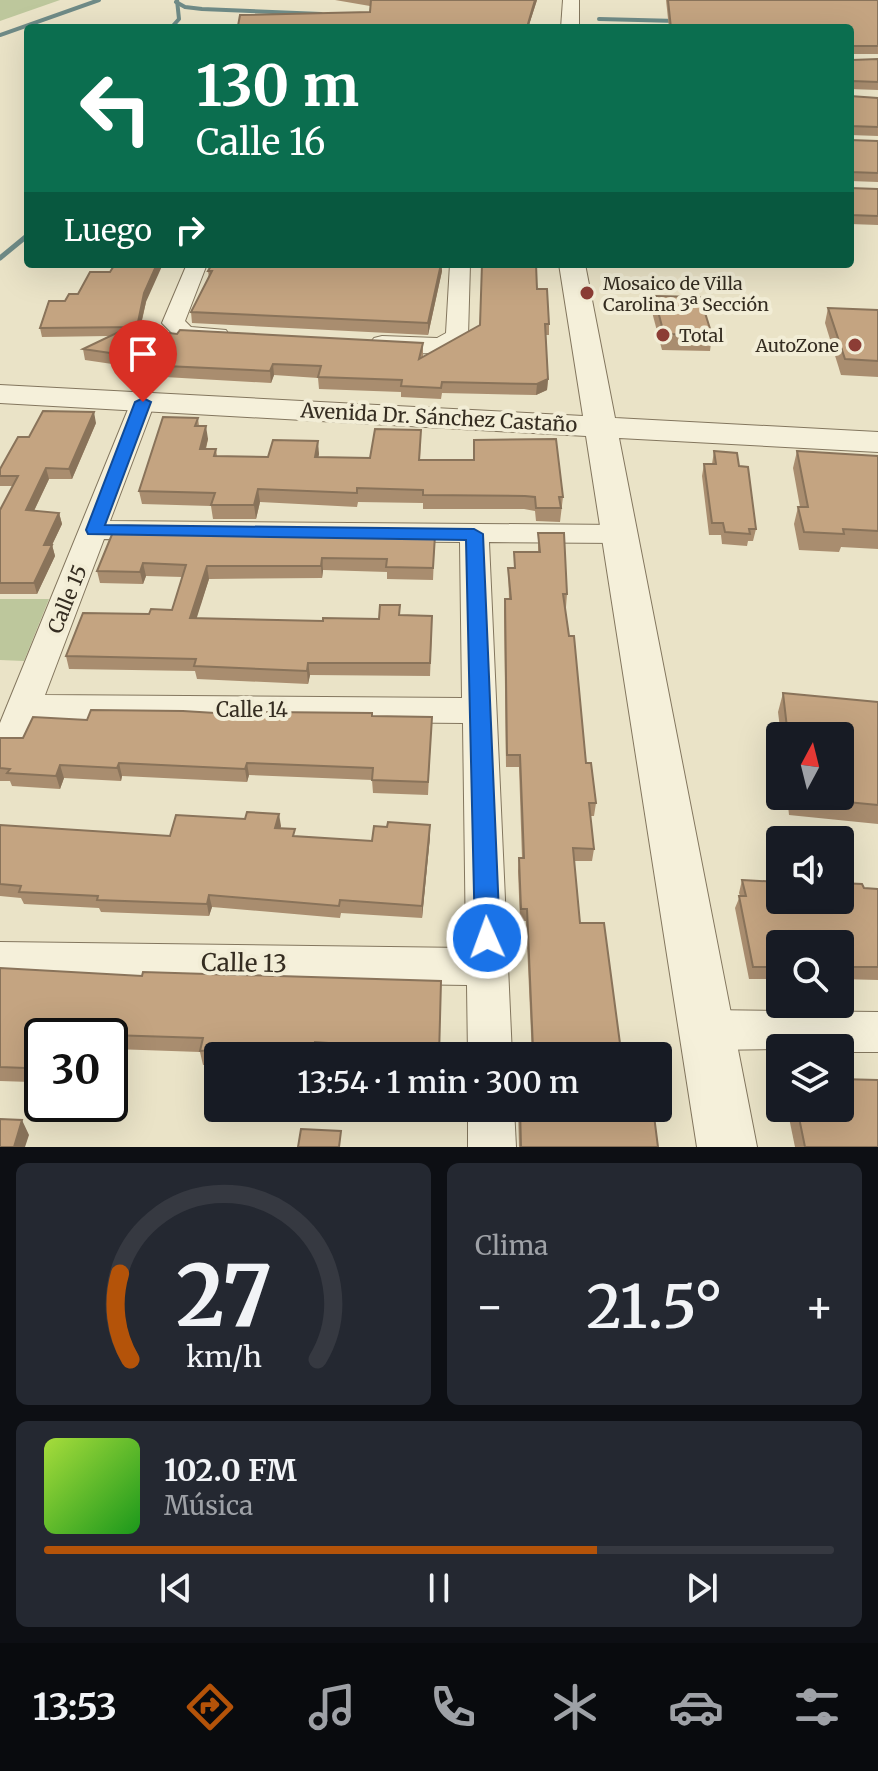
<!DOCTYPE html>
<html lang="es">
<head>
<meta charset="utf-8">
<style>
	:root { --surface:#171b24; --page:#242831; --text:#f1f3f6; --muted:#9ea1a6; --line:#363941; --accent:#b45309 }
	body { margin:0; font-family:Merriweather,serif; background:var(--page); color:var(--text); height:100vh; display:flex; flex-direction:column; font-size:30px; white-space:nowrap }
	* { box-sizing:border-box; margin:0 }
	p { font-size:26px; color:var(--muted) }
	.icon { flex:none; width:44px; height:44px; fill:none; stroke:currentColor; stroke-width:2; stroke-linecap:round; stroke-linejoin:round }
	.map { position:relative; height:1147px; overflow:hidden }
	.sheet { display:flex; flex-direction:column; gap:16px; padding:16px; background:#0d0f14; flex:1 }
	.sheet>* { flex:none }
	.banner { position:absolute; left:24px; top:24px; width:830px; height:244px; border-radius:8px; box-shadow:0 8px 32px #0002; background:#0b6e4f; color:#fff; overflow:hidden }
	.needle { width:52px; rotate:7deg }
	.tools { position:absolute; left:766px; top:722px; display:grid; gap:16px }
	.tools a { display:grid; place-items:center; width:88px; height:88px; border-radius:8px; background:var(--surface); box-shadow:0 8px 32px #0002; font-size:40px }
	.speed { position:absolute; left:24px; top:1018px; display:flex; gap:16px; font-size:40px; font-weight:700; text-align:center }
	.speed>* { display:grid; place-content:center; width:104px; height:104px; border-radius:50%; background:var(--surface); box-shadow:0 8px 32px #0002; line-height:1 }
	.speed .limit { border:4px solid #111; border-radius:12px; background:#fff; color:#111 }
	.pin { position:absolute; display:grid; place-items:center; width:68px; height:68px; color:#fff; margin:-82px -34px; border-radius:50% 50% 50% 0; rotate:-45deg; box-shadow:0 0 8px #0007 }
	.pin .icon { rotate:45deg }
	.me { position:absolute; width:88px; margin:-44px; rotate:358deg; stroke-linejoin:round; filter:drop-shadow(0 0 6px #0008) }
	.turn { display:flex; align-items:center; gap:28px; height:168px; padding:0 40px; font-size:36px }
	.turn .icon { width:104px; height:104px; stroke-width:2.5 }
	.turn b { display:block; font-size:56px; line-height:68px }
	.then { display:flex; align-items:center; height:76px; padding:0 40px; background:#0003; gap:16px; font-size:30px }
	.big { font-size:60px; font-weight:600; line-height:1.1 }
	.sheet .card { flex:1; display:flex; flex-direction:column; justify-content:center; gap:12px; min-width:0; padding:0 28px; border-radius:12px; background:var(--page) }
	.sheet .dial { align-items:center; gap:0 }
	.dial svg { height:208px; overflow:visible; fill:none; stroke:var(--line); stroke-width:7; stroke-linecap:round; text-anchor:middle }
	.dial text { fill:var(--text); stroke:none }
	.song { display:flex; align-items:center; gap:24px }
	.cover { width:96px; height:96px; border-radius:12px; background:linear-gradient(135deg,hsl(80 70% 55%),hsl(120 70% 35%)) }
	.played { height:8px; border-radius:4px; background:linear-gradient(90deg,var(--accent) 70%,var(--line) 70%) }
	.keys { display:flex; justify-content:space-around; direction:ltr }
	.heat { display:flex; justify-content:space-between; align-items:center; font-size:44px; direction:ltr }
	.sheet .tiles { flex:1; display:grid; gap:16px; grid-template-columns:1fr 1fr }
	.card:last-child { grid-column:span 2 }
	.trip { position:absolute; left:204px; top:1042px; width:468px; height:80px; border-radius:8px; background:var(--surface); box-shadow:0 8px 32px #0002; font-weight:600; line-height:80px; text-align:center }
	.tabs { display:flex; height:128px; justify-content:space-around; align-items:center; background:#090b0e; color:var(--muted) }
	.tabs .icon { width:56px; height:56px }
	.tabs .selected { color:var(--accent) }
	.tabs b { font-size:36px; color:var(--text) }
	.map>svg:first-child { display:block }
	.green { fill:#bdc79c }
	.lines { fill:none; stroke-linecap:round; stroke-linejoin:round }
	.stream-far1 { stroke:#6f8b87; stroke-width:4 }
	.stream { stroke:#6f8b87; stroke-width:5 }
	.minor-casing { stroke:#83765e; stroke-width:2 }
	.tertiary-casing { stroke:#83765e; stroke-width:2 }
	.minor { fill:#f5f0da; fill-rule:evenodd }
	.tertiary { fill:#f5f0da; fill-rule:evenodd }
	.wall { fill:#a98d6f }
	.shaded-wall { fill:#89735a }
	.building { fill:#c4a481; stroke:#89735a; stroke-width:2 }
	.route { fill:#1a73e8; stroke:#114b97; stroke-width:2 }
	.poi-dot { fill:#8c3d35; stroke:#f2edd6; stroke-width:3 }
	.labels { text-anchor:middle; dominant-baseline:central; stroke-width:8; stroke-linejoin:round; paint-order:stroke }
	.far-poi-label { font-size:18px; fill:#352d21; stroke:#f2edd6; text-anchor:start }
	.street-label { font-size:20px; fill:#352d21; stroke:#f2edd6 }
	.near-street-label { font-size:24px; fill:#352d21; stroke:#f2edd6 }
</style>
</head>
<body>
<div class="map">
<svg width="878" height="1147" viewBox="0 0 878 1147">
	<rect width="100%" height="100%" fill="#eae3c7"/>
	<g class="green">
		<path d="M0,0H60L0,21Z"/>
		<path d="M0,599H49L24,661L0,660Z"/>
	</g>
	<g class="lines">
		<g class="stream-far1">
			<path d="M176,2L185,7L202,9L321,14"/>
			<path d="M599,19L677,21"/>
			<path d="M171,28L179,19L177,0"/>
			<path d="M0,35L99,0"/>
		</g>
		<path class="stream" d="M0,258L28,235"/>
		<defs>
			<g id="minor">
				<path d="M187,264H207L185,321L191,327L226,330L229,335L226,340L177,338L162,323Z"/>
				<path d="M450,264H470L468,336C450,360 400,354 374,348L370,343L374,338L382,336L437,338L446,333Z"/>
				<path d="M143,395L152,397L155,402L110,521L620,525L630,528L634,534L630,540L620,543L489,542L512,1056H468L467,985L0,978V942L466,948L463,723L36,719L24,745L12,749L0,745V723L131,402L134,397ZM104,539L460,542L462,698L45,695Z"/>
				<path d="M707,1010L878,1012V1052H840V1048L707,1050L692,1044L685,1030L692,1016Z"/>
				<path d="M468,1108H514L516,1147H468Z"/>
			</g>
			<g id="tertiary">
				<path d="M563,0H579V28H561Z"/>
				<path d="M559,264H585L615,418L878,432V452L619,438L757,1147H697L586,436L0,403V385L583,416Z"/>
			</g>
		</defs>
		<use href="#minor" class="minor-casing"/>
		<use href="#tertiary" class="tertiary-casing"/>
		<use href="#minor" class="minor"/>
		<use href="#tertiary" class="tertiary"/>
	</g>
	<g class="wall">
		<path d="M335,0H537L529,25L370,12V6Z"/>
		<path d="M666,0H878V54H850V28H669Z"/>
		<path d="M850,54L852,60L878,59V90L850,89Z"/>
		<path d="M850,96L878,98V136L850,135Z"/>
		<path d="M850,140L878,141V182L850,181Z"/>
		<path d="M850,188L878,189V225L850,224Z"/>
		<path d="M212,264H442V271L428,335L192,323L191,312L209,278L208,271Z"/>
		<path d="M477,264H536L537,289L549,324V335H546L548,379L547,390L536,395L442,393L441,399L401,397V392L319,389L318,378L274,375L271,383L147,376L146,369L85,360L83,349L109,336L42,337L40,328L146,302L140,330L177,334L423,343V357L480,325L482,264Z"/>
		<path d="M654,296L712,335L710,351L662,350L652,312Z"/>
		<path d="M828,308L878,310V377L841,375L825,323Z"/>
		<path d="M198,418L199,426L208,439L206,449H216L217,456L268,457L319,454L318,457L370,458L421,430L420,460H474V440L563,497L560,522L536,521L535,511L524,509H423V503L358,502L357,507L260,502L256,519H213L211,506L142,504L139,491Z"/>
		<path d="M96,423L72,479H49L34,511L59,513L62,524L52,545L55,556L37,594H0V510L13,486H0V476Z"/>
		<path d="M714,451L739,466L756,529L753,541H748L747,546L722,544L721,535H709L702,476L704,464H712Z"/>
		<path d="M797,451L878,456V549L841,547L839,552L799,550L794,524L798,507H800L793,468Z"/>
		<path d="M113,532L435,535L433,580L387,579V572L323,570L322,578L209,579L196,618L323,621L379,619L400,605V615L432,629L430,676L310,675L308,684L197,679L195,671L69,669L66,656L149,614L172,610L182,577L146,576L143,584L100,583L97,571Z"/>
		<path d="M538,533L567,594L566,607H565L586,763L596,803L594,816H590L594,849L592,861H574L580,923L621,1051L620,1056H532L526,921H520L518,871L519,858H522L519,767H506L504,611L505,599H509L508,568H514V552H538Z"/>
		<path d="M783,693L878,702V824L789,815L787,796H840V736H781L778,712Z"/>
		<path d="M266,716H372L432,717L428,795L373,793L372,780L249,775L247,782L122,776L121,781L64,778L60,789L12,786L10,781H0V738H23L87,720Z"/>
		<path d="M0,825L170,836L281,826L280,828L296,837L372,841L430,837L422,918L341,913L340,918L212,907L209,916L101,912L99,908L24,904L21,898L0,896Z"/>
		<path d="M742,880L878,889V980L840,979V944H780V979H749L735,908L740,896L739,893Z"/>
		<path d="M0,968L440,1056H218V1064L203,1065L200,1052L114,1049L113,1054H110V1036H42V1052H41L31,1082L0,1081Z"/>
		<path d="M352,1108H438V1120L352,1118Z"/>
		<path d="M518,1108H653L658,1147H519Z"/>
		<path d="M787,1108H840L878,1147H795Z"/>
	</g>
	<g class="shaded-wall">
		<path d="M535,0H537L528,28V24Z"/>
		<path d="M157,264H163L146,302L138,336L137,327L144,293Z"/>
		<path d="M441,264L442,271L428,335V323Z"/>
		<path d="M273,364L274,375L271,383L270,371Z"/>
		<path d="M548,379L547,390L536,395L537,384Z"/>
		<path d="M94,412L96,423L72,479L69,469Z"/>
		<path d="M206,426L208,439L202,462L200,449Z"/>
		<path d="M318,441L319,454L316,471L315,457Z"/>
		<path d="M46,468L49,479L29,521L26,510Z"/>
		<path d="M258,489L260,502L256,519L254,505Z"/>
		<path d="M59,513L62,524L52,545L55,556L37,594L34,583L44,545Z"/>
		<path d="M322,558L323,570L322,578L321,566Z"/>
		<path d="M143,563L146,576L143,584L140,572Z"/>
		<path d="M207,566L209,579L193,630L190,618Z"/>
		<path d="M308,663L310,675L308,684L307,671Z"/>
		<path d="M119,763L122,776L121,781L117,768Z"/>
		<path d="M247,763L249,775L247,782L245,769Z"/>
		<path d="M60,765L64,778L60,789L56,776Z"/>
		<path d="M279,814L281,826L277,840L275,828Z"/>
		<path d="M430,825V837L422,918V906Z"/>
		<path d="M209,895L212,907L209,916L207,904Z"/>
		<path d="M110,1036L114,1049L113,1054L110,1045Z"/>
		<path d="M35,1038L41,1052L31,1082L26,1068Z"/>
		<path d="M22,1120L29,1135L25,1147H14Z"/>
	</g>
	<g class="building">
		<path d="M371,0H535L528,24L533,28H234L238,26L240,15L370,12Z"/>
		<path d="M668,0H878V46H852L850,48V28H671Z"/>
		<path d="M850,54L852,60L878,59V82L852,81L850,83Z"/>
		<path d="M850,96L878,98V127L850,126Z"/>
		<path d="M850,140L878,141V173L850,172Z"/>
		<path d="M850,188L878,189V216L850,215Z"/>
		<path d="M115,264H157L144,293L137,327L40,328L49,301H65L69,294H78L90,272H110Z"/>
		<path d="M212,264H441L428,323L191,312L212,271H208Z"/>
		<path d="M482,264H536L537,289H547L549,324H545L548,379L537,384L442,382L441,388L401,386L402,380L318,377L321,366L273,364L270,371L145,365L151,359L83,349L127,328L177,334L180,330L423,343L419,359L480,325Z"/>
		<path d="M654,296L700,297L712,335L664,334Z"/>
		<path d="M828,308L878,310V361L845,359Z"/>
		<path d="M43,411L94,412L69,469L46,468L26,510L59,513L44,545H52L34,583H0V510L18,476H0V469L18,437H29Z"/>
		<path d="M163,417L198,418L195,426H206L200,449H216L214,456L268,457L273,440L318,441L315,457L370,458L375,429L421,430L419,460H474V440L556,439L563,497H559L561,508H536L535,497L525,496L423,495V490L357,488V493L258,489L254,505H211L215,493L139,491Z"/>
		<path d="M714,451L737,453L739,466L748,467L756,529H749L750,534L725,532L723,523H712L704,464H716Z"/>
		<path d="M797,451L878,456V531L843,529L844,534L804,532L798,507H808Z"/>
		<path d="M113,532L435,535L433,568L386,567L387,559L322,558L321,566H207L190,618L323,621V618L379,619L380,605H400L399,615L432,616L430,663H308L307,671L194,666L196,659L66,656L83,613L149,614L151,609L172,610L186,565L143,563L140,572L97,571Z"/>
		<path d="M538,533H564L567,594H563L569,636H574L586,763H591L596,803H589L594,849L573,848L580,923H604L621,1051L533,1049L527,909H521L519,858H524L520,755H507L505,599H511L508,568H515L514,552H540Z"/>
		<path d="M783,693L878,702V805L795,797L840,796V736H788Z"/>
		<path d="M91,710L183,711L266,716L267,712L372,713V716L432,717L428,782L372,780L373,768L247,763L245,769L119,763L117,768L60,765L56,776L7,773L10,769L0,768V738H23L33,717L87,720Z"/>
		<path d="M247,812L279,814L275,828L295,829L293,836L372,841L374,826L387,827L388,822L430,825L422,906L340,900L339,906L209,895L207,904L97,900L98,896L19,892L21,886L0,884V825L170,836L176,815L245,819Z"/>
		<path d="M742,880L780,882V900H840V883L862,884L864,888L878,889V967H840V944H780V967H753L739,896H746Z"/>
		<path d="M0,968L142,976L143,972L441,981L439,1056H355L356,1045L315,1042L314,1051H284L285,1045L200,1051L203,1038L110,1035L42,1036V1038H35L26,1068L0,1067Z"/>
		<path d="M840,1079L878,1080V1147H805L797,1108H840Z"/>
		<path d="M520,1108H653L658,1147H521Z"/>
		<path d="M0,1119L22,1120L14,1147H0Z"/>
		<path d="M301,1129L341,1131L339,1147H298Z"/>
	</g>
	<path class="route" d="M143,398L151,402L105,525L474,529L483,534L500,938L496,946L487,949L479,946L475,938L466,540L88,534L86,530L135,402Z"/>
	<g class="poi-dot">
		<circle cx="587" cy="293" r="8"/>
		<circle cx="663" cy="335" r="8"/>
		<circle cx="855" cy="345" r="8"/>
	</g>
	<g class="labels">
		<g class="far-poi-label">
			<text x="603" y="283">Mosaico de Villa<tspan x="603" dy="21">Carolina 3ª Sección</tspan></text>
			<text x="679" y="335">Total</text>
			<text x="839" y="345" text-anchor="end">AutoZone</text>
		</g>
		<g class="street-label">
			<text transform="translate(439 417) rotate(3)">Avenida Dr. Sánchez Castaño</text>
			<text transform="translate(67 599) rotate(-68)">Calle 15</text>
			<text x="252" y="709">Calle 14</text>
		</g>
		<g class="near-street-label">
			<text transform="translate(244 963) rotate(1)">Calle 13</text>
		</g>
	</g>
</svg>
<div class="tools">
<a><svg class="needle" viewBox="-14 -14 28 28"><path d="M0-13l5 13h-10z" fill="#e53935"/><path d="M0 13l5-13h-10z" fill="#9ea1a6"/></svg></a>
<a><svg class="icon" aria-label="sound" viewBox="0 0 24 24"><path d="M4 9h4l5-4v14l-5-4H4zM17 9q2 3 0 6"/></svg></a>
<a><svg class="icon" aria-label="search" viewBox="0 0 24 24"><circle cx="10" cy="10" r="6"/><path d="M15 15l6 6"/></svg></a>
<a><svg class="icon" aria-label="layers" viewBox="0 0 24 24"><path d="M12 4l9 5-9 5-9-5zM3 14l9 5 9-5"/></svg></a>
</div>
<div class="speed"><div class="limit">30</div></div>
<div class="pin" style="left:143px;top:402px;background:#d93025"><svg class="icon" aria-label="arrive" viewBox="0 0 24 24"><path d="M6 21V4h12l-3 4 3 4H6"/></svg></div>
<svg class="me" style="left:487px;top:938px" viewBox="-20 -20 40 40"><circle r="17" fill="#1a73e8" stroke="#fff" stroke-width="3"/><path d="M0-11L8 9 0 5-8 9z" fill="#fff"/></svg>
<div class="trip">13:54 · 1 min · 300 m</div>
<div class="banner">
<div class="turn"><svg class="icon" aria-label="left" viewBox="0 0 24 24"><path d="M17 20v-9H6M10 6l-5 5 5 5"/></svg><div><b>130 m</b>Calle 16</div></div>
<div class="then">Luego<svg class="icon" aria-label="right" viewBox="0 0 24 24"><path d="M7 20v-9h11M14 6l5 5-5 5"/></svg></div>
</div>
</div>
<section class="sheet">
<div class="tiles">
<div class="card dial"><svg viewBox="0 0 100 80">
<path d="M14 69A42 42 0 1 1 86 69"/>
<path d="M14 69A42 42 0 0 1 10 36" stroke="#b45309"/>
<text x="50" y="56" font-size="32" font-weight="700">27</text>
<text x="50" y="72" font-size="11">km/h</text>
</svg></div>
<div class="card"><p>Clima</p>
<div class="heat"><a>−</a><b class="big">21.5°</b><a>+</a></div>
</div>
<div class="card">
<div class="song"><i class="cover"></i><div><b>102.0 FM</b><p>Música</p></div></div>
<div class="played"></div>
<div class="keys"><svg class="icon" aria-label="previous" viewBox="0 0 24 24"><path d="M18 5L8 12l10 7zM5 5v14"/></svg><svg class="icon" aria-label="pause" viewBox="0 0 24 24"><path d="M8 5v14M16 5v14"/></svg><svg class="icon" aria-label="next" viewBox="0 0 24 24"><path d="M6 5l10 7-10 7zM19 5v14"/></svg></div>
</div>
</div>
</section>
<nav class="tabs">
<b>13:53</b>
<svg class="icon selected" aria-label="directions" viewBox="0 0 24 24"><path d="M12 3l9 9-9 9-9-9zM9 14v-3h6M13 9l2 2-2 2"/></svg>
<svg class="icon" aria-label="music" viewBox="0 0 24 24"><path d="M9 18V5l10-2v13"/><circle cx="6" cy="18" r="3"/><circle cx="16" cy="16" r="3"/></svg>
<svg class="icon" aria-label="phone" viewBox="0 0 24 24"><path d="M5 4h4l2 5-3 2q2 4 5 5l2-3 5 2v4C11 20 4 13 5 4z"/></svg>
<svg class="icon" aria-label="climate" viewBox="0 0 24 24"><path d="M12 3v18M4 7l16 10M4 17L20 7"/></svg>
<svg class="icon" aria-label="car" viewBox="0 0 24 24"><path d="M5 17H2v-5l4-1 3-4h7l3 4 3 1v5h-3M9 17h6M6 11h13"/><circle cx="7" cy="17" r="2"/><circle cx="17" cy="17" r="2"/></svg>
<svg class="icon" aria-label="filters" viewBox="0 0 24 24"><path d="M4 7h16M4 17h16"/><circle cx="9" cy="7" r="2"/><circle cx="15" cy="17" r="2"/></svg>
</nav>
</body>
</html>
